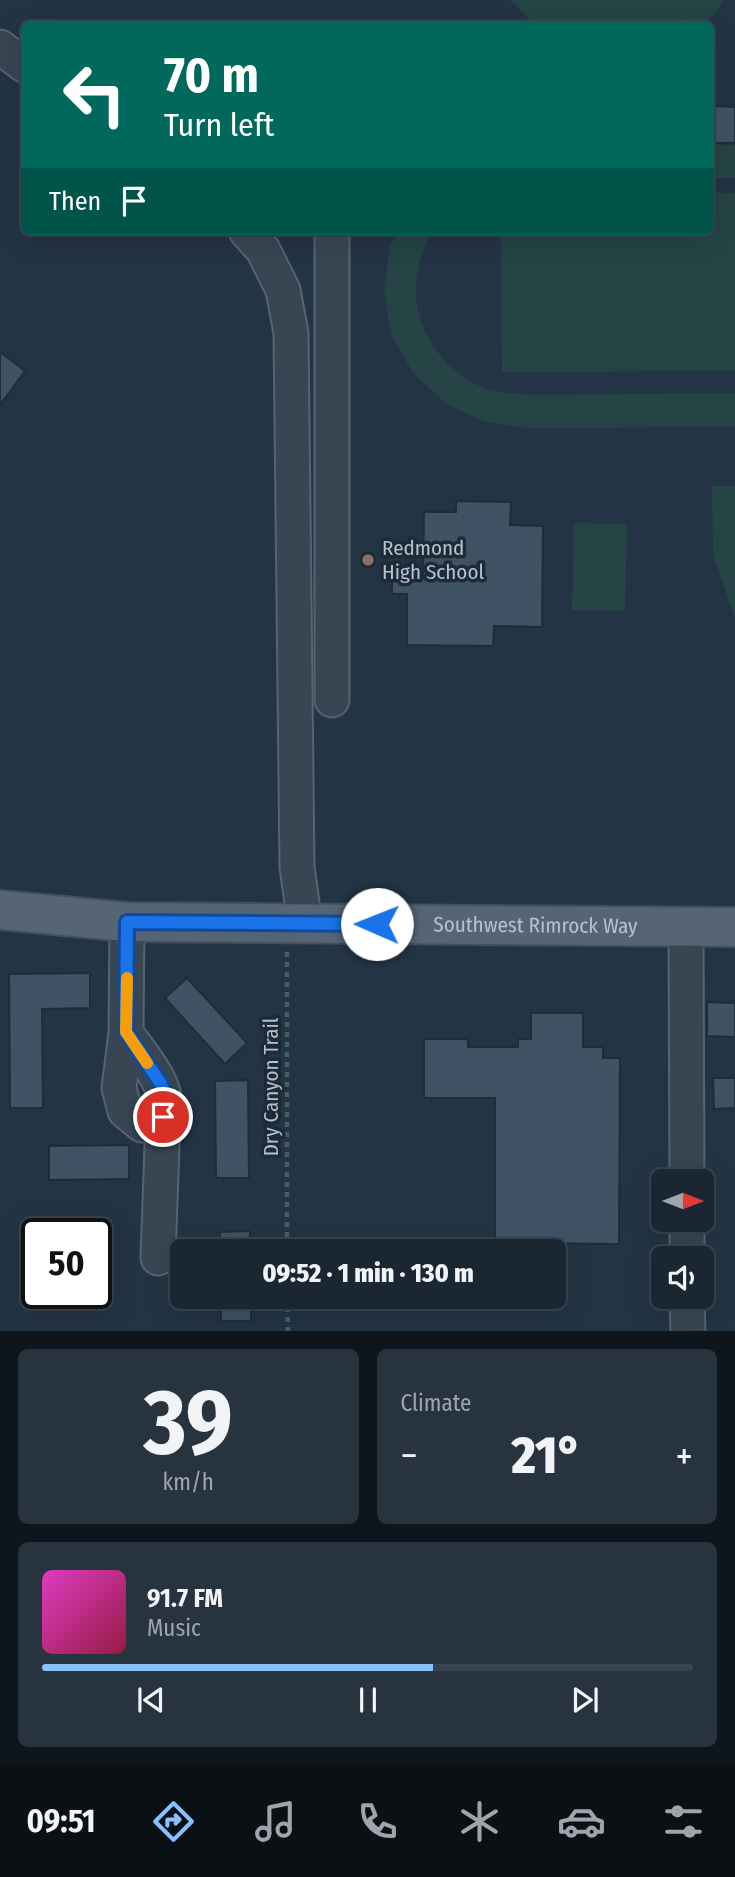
<!DOCTYPE html>
<html lang="en">
<head>
<meta charset="utf-8">
<style>
	:root { --surface:#1a2733; --page:#27333f; --text:#f1f3f6; --muted:#9fa5ac; --line:#38444e; --accent:#89c1ff }
	body { margin:0; font-family:"Fira Sans Condensed",sans-serif; background:var(--page); color:var(--text); height:100vh; display:flex; flex-direction:column; font-size:26px; white-space:nowrap }
	* { box-sizing:border-box; margin:0 }
	p { font-size:23px; color:var(--muted) }
	.icon { flex:none; width:38px; height:38px; fill:none; stroke:currentColor; stroke-width:2; stroke-linecap:round; stroke-linejoin:round }
	.map { position:relative; height:1331px; overflow:hidden }
	.drawer { display:flex; flex-direction:column; gap:18px; padding:18px; background:#0e151c; flex:1 }
	.drawer>* { flex:none }
	.banner { position:absolute; left:21px; top:21px; width:693px; height:214px; border-radius:10px; box-shadow:0 7px 28px #0002,0 0 0 2px var(--line); background:#00695c; color:#fff; overflow:hidden }
	.needle { width:46px; rotate:90deg }
	.buttons { position:absolute; left:651px; top:1169px; display:grid; gap:14px }
	.buttons a { display:grid; place-items:center; width:63px; height:63px; border-radius:10px; background:var(--surface); box-shadow:0 7px 28px #0002,0 0 0 2px var(--line); font-size:35px }
	.speed { position:absolute; left:21px; top:1218px; display:flex; gap:14px; font-size:35px; font-weight:700; text-align:center }
	.speed>* { display:grid; place-content:center; width:91px; height:91px; border-radius:50%; background:var(--surface); box-shadow:0 7px 28px #0002,0 0 0 2px var(--line); line-height:1 }
	.speed .limit { border:4px solid #111; border-radius:10px; background:#fff; color:#111 }
	.pin { position:absolute; display:grid; place-items:center; width:60px; height:60px; color:#fff; margin:-30px; border:4px solid #fff; border-radius:50%; box-shadow:0 2px 7px #0007 }
	.me { position:absolute; width:77px; margin:-38px; rotate:271deg; stroke-linejoin:round; filter:drop-shadow(0 0 5px #0008) }
	.turn { display:flex; align-items:center; gap:24px; height:147px; padding:0 28px; font-size:32px }
	.turn .icon { width:91px; height:91px; stroke-width:2.5 }
	.turn b { display:block; font-size:49px; line-height:60px }
	.then { display:flex; align-items:center; height:66px; padding:0 28px; background:#0003; gap:14px; font-size:26px }
	.big { font-size:52px; font-weight:800; line-height:1.1 }
	.drawer .widget { flex:1; display:flex; flex-direction:column; justify-content:center; gap:10px; min-width:0; padding:0 24px; border-radius:10px; background:var(--page) }
	.drawer .dial { align-items:center; gap:0 }
	.dial b { font-size:91px; line-height:1 }
	.song { display:flex; align-items:center; gap:21px }
	.cover { width:84px; height:84px; border-radius:10px; background:linear-gradient(135deg,hsl(310 70% 55%),hsl(340 70% 35%)) }
	.played { height:7px; border-radius:4px; background:linear-gradient(90deg,var(--accent) 60%,var(--line) 60%) }
	.keys { display:flex; justify-content:space-around; direction:ltr }
	.heat { display:flex; justify-content:space-between; align-items:center; font-size:38px; direction:ltr }
	.drawer .tiles { flex:1; display:grid; gap:18px; grid-template-columns:1fr 1fr }
	.widget:last-child { grid-column:span 2 }
	.trip { position:absolute; left:170px; top:1239px; width:396px; height:70px; border-radius:10px; background:var(--surface); box-shadow:0 7px 28px #0002,0 0 0 2px var(--line); font-weight:800; line-height:70px; text-align:center }
	.tabs { display:flex; height:112px; justify-content:space-around; align-items:center; background:#0a1014; color:var(--muted) }
	.tabs .icon { width:49px; height:49px }
	.tabs .on { color:var(--accent) }
	.tabs b { font-size:32px; color:var(--text) }
	.map>svg:first-child { display:block }
	.green { fill:#264445 }
	.building { fill:#3f5364; stroke:#1f2d3b; stroke-width:2 }
	.lines { fill:none; stroke-linecap:round; stroke-linejoin:round }
	.minor-casing { stroke:#566471; stroke-width:37 }
	.major-casing { stroke:#424f5d; stroke-width:42 }
	.path { stroke:#446161; stroke-width:4.5; stroke-dasharray:5 5; stroke-linecap:butt }
	.minor { stroke:#384654; stroke-width:33 }
	.major { stroke:#566574; stroke-width:38 }
	.route-casing { stroke:#114b97; stroke-width:18 }
	.route { stroke:#1a73e8; stroke-width:12 }
	.slow { stroke:#f59e0b; stroke-width:12 }
	.education-dot { fill:#8d6e63; stroke:#1d2b39; stroke-width:2.5 }
	.labels { text-anchor:middle; dominant-baseline:central; stroke-width:7; stroke-linejoin:round; paint-order:stroke }
	.poi-label { font-size:21px; fill:#b5c1cd; stroke:#1d2b39; text-anchor:start }
	.street-label { font-size:21px; fill:#b5c1cd; stroke:#1d2b39 }
</style>
</head>
<body>
<div class="map">
<svg width="735" height="1331" viewBox="0 0 735 1331">
	<rect width="100%" height="100%" fill="#233444"/>
	<g class="green">
		<path d="M510,0H724L714,15L702,24H535Z"/>
		<path d="M710,145H735V178H711Z"/>
		<path d="M711,193H735V371L502,372L501,231H710Z"/>
		<path d="M397,231H432C423,249 416,266 416,287C414,333 450,380 495,391C505,393 516,393 527,395L735,393V427L528,428L485,422L445,403L413,373L391,334L384,290L390,246Z"/>
		<path d="M712,486H735V619L713,554Z"/>
		<path d="M574,523L627,524L625,611L572,610Z"/>
	</g>
	<g class="building">
		<path d="M710,106L735,107V143H710Z"/>
		<path d="M0,352L25,371L0,405Z"/>
		<path d="M456,501L511,502L510,525L543,526L542,627L494,626L493,646L407,645V594H392V577H423L424,512H456Z"/>
		<path d="M90,973V1008L42,1009L43,1108H10L9,974Z"/>
		<path d="M187,978L247,1043L225,1064L165,998Z"/>
		<path d="M707,1002L735,1003V1037L707,1036Z"/>
		<path d="M531,1013H583V1047H603V1058H620L619,1244L495,1243V1098H424V1039H468V1047H518V1039H531Z"/>
		<path d="M713,1078H735V1108L714,1109Z"/>
		<path d="M248,1080L249,1178H216L215,1081Z"/>
		<path d="M129,1145V1179L49,1180V1146Z"/>
		<path d="M250,1231V1251H220V1232Z"/>
		<rect x="221" y="1297" width="30" height="24"/>
	</g>
	<g class="lines">
		<defs>
			<g id="minor">
				<path d="M0,47L24,65"/>
				<path d="M246,231L263,250L283,290L291,333L297,867L305,924"/>
				<path d="M332,231V700"/>
				<path d="M686,927L687,1181"/>
				<path d="M126,1033C142,1056 182,1097 156,1124L142,1125L125,1111L119,1088Z"/>
				<path d="M126,1033L127,922"/>
				<path d="M687,1220V1258"/>
				<path d="M158,1258L163,1117"/>
				<path d="M687,1297L688,1331"/>
			</g>
			<g id="major">
				<path id="s1" d="M0,910L127,922L735,927"/>
			</g>
		</defs>
		<use href="#minor" class="minor-casing"/>
		<use href="#major" class="major-casing"/>
		<g class="path">
			<path d="M287,952V1251"/>
			<path d="M287,1297L288,1331"/>
		</g>
		<use href="#minor" class="minor"/>
		<use href="#major" class="major"/>
	</g>
	<g class="lines">
		<defs>
			<path id="route" d="M163,1117L166,1101L161,1084L126,1032L127,922L377,924"/>
		</defs>
		<use href="#route" class="route-casing"/>
		<use href="#route" class="route"/>
		<path class="slow" d="M127,978L126,1032L147,1063"/>
	</g>
	<circle class="education-dot" cx="368" cy="560" r="7"/>
	<g class="labels">
		<g class="poi-label">
			<text x="382" y="548">Redmond<tspan x="382" dy="24">High School</tspan></text>
		</g>
		<g class="street-label">
			<text stroke="none"><textPath href="#s1" startOffset="536">Southwest Rimrock Way</textPath></text>
			<text transform="translate(271 1087) rotate(-90)">Dry Canyon Trail</text>
		</g>
	</g>
</svg>
<div class="buttons">
<a><svg class="needle" viewBox="-14 -14 28 28"><path d="M0-13l5 13h-10z" fill="#e53935"/><path d="M0 13l5-13h-10z" fill="#9fa5ac"/></svg></a>
<a><svg class="icon" aria-label="sound" viewBox="0 0 24 24"><path d="M4 9h4l5-4v14l-5-4H4zM17 9q2 3 0 6"/></svg></a>
</div>
<div class="speed"><div class="limit">50</div></div>
<div class="pin" style="left:163px;top:1117px;background:#d93025"><svg class="icon" aria-label="arrive" viewBox="0 0 24 24"><path d="M6 21V4h12l-3 4 3 4H6"/></svg></div>
<svg class="me" style="left:377px;top:924px" viewBox="-20 -20 40 40"><circle r="19" fill="#fff"/><path d="M0-13L10 11 0 6-10 11z" fill="#1a73e8"/></svg>
<div class="trip">09:52 · 1 min · 130 m</div>
<div class="banner">
<div class="turn"><svg class="icon" aria-label="left" viewBox="0 0 24 24"><path d="M17 20v-9H6M10 6l-5 5 5 5"/></svg><div><b>70 m</b>Turn left</div></div>
<div class="then">Then<svg class="icon" aria-label="arrive" viewBox="0 0 24 24"><path d="M6 21V4h12l-3 4 3 4H6"/></svg></div>
</div>
</div>
<section class="drawer">
<div class="tiles">
<div class="widget dial"><b>39</b><p>km/h</p></div>
<div class="widget"><p>Climate</p>
<div class="heat"><a>−</a><b class="big">21°</b><a>+</a></div>
</div>
<div class="widget">
<div class="song"><i class="cover"></i><div><b>91.7 FM</b><p>Music</p></div></div>
<div class="played"></div>
<div class="keys"><svg class="icon" aria-label="previous" viewBox="0 0 24 24"><path d="M18 5L8 12l10 7zM5 5v14"/></svg><svg class="icon" aria-label="pause" viewBox="0 0 24 24"><path d="M8 5v14M16 5v14"/></svg><svg class="icon" aria-label="next" viewBox="0 0 24 24"><path d="M6 5l10 7-10 7zM19 5v14"/></svg></div>
</div>
</div>
</section>
<nav class="tabs">
<b>09:51</b>
<svg class="icon on" aria-label="directions" viewBox="0 0 24 24"><path d="M12 3l9 9-9 9-9-9zM9 14v-3h6M13 9l2 2-2 2"/></svg>
<svg class="icon" aria-label="music" viewBox="0 0 24 24"><path d="M9 18V5l10-2v13"/><circle cx="6" cy="18" r="3"/><circle cx="16" cy="16" r="3"/></svg>
<svg class="icon" aria-label="phone" viewBox="0 0 24 24"><path d="M5 4h4l2 5-3 2q2 4 5 5l2-3 5 2v4C11 20 4 13 5 4z"/></svg>
<svg class="icon" aria-label="climate" viewBox="0 0 24 24"><path d="M12 3v18M4 7l16 10M4 17L20 7"/></svg>
<svg class="icon" aria-label="car" viewBox="0 0 24 24"><path d="M5 17H2v-5l4-1 3-4h7l3 4 3 1v5h-3M9 17h6M6 11h13"/><circle cx="7" cy="17" r="2"/><circle cx="17" cy="17" r="2"/></svg>
<svg class="icon" aria-label="filters" viewBox="0 0 24 24"><path d="M4 7h16M4 17h16"/><circle cx="9" cy="7" r="2"/><circle cx="15" cy="17" r="2"/></svg>
</nav>
</body>
</html>
